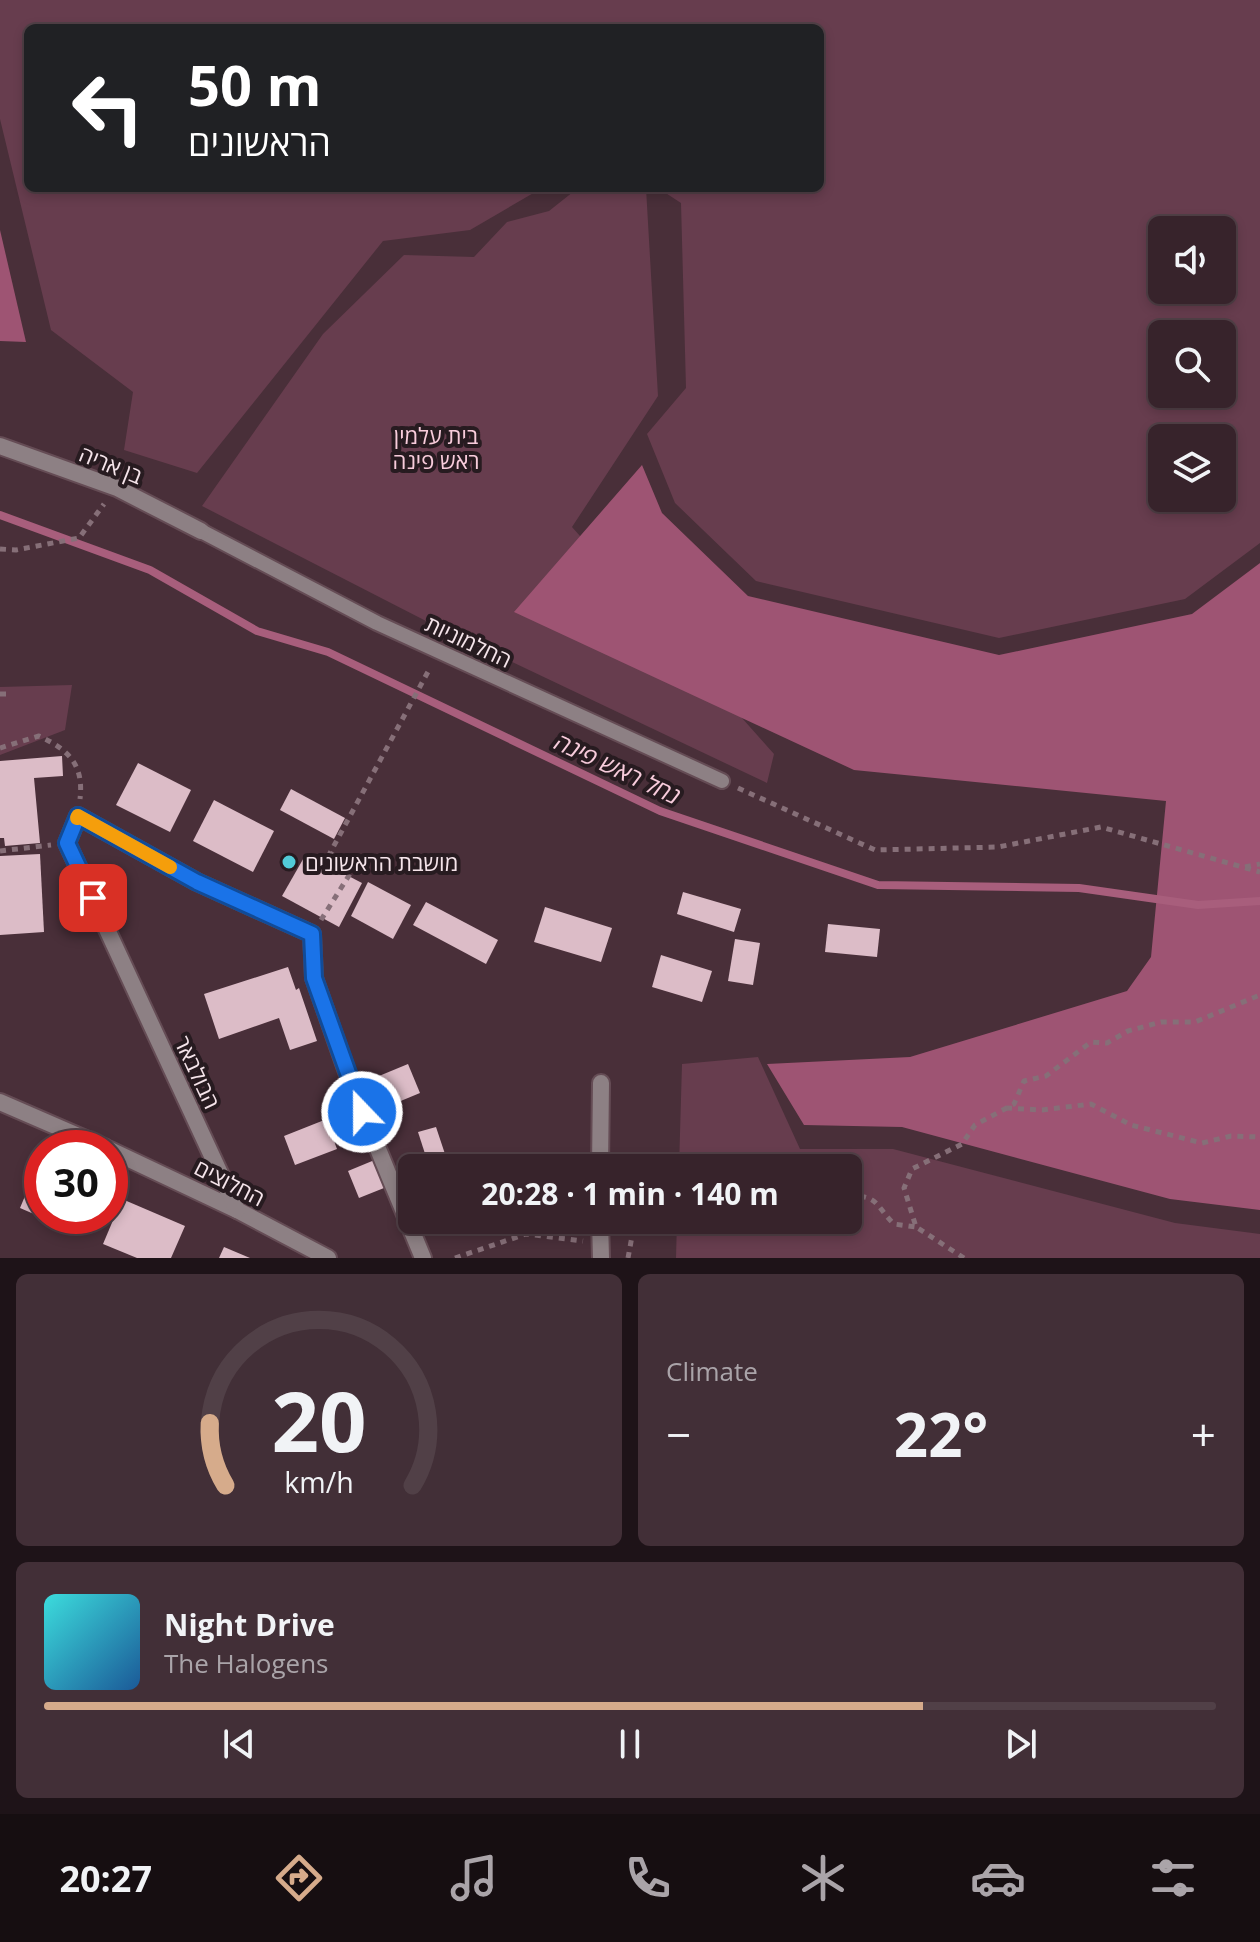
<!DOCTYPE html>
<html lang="en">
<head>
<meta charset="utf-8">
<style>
	:root { --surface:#37232b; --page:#422f37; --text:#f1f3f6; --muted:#aaa4a9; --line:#514047; --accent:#d6ab8b }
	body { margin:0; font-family:"Open Sans","Noto Sans Hebrew",sans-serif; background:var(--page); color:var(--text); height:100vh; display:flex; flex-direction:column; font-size:30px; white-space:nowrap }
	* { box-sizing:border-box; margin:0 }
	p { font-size:26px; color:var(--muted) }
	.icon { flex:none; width:44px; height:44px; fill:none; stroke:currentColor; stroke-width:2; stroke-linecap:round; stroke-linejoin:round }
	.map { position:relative; height:1258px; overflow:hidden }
	.panel { display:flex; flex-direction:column; gap:16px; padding:16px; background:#1e1318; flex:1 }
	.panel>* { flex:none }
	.banner { position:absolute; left:24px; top:24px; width:800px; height:168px; border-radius:12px; box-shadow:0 4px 12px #0003,0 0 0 2px var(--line); background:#202124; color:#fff; overflow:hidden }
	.controls { position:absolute; left:1148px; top:216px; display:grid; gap:16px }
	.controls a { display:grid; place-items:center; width:88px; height:88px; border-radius:12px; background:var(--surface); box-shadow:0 4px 12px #0003,0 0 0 2px var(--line); font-size:40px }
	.speed { position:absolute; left:24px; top:1130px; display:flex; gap:16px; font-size:40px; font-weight:700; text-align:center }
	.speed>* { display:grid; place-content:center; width:104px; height:104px; border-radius:50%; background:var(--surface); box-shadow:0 4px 12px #0003,0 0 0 2px var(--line); line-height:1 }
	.speed .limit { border:12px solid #d22; background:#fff; color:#111 }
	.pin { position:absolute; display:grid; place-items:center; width:68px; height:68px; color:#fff; margin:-34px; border-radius:16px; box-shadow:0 4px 12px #0006 }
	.me { position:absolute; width:88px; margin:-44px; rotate:338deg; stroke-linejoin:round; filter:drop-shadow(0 0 6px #0008) }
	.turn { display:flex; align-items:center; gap:28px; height:168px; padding:0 32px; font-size:36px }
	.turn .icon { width:104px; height:104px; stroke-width:2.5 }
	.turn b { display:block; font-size:56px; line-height:68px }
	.big { font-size:60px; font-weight:700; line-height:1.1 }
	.panel .tile { flex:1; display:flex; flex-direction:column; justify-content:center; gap:12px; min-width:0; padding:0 28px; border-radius:12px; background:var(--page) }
	.panel .dial { align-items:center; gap:0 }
	.dial svg { height:208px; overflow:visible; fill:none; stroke:var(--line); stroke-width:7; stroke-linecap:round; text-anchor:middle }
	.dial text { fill:var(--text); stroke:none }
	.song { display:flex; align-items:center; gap:24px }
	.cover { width:96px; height:96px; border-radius:12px; background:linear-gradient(135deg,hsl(180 70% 55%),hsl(210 70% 35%)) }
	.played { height:8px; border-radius:4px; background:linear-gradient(90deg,var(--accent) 75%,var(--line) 75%) }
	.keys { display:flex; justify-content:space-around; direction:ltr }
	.heat { display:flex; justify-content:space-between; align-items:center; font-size:44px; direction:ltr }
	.panel .tiles { flex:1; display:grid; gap:16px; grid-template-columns:1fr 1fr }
	.tile:last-child { grid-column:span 2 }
	.trip { position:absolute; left:398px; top:1154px; width:464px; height:80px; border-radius:12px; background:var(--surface); box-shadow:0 4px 12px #0003,0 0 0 2px var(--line); font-weight:700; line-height:80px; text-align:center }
	.dock { display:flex; height:128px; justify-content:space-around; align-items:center; background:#160e11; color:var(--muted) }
	.dock .icon { width:56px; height:56px }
	.dock .selected { color:var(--accent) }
	.dock b { font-size:36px; color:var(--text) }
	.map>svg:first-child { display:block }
	.green { fill:#673d4e; fill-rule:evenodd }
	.forest { fill:#9e5473 }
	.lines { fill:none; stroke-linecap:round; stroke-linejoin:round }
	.stream { stroke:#a85e7c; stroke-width:8 }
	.building { fill:#dcbcc7 }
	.service-casing { stroke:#654c55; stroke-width:18 }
	.minor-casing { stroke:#654c55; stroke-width:20 }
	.path { stroke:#866f78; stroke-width:5; stroke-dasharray:6 6; stroke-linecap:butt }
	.service { stroke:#8d8084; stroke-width:14 }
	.minor { stroke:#8d8084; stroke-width:16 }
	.route-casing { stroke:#114b97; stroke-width:20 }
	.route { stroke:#1a73e8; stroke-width:14 }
	.slow { stroke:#f59e0b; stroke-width:14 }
	.poi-dot { fill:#52cbd8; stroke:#271b20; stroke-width:3 }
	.labels { text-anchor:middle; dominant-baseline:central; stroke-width:8; stroke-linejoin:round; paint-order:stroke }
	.park-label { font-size:22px; fill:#f8ccdb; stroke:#271b20 }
	.street-label { font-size:22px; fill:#f5e4ea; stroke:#271b20 }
	.poi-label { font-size:22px; fill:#f5e4ea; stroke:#271b20; text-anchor:start }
	.water-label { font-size:24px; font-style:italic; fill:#f8ccdc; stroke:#271b20 }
</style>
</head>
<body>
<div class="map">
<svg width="1260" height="1258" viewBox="0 0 1260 1258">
	<rect width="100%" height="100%" fill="#492f39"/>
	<g class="green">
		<path d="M0,0H1260V543L1185,599L999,638L756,581L675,503L647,434L686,388L681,203L658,188H820V28H28V188H542L470,230L383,241L197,473L124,450L133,392L51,330L0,119ZM1162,230H1222V290H1162ZM1162,334H1222V394H1162ZM1162,438H1222V498H1162Z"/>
		<path d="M578,188H646L658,396L572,527L774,754L767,783L426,621L202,506L323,334L404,255L474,257L507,222L549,211Z"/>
		<path d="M72,685L65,730L0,755V687Z"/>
		<path d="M758,1057L800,1149H893L1175,1223L1260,1234V1258H676L677,1220H848V1168H679L682,1064Z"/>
	</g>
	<g class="forest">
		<path d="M0,230L26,342L0,341Z"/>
		<path d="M642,465L662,513L748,596L999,655L1192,614L1260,563V1210L1170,1199L902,1127L804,1125L767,1064L910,1057L1127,991L1151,957L1166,801L854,770L514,612Z"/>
	</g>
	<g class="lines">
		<path class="stream" d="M0,515L150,570L257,631L328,652L660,811L878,885L1079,888L1198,905L1260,901"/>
	</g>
	<g class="building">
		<path d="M62,756L63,776L34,778L40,843L5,846L4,838H0V761Z"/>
		<path d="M138,763L191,790L170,832L116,805Z"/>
		<path d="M291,789L345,818L334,839L280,810Z"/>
		<path d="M214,800L274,831L253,872L193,841Z"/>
		<path d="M40,854L44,932L0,935V856Z"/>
		<path d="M306,854L362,883L339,927L282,896Z"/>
		<path d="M368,882L411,905L393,939L351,916Z"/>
		<path d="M683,892L741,909L734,932L677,914Z"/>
		<path d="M426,902L498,940L486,964L413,925Z"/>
		<path d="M545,907L612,928L601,962L534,942Z"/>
		<path d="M828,924L880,929L877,957L825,952Z"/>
		<path d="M735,939L760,943L753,985L728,981Z"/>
		<path d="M661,955L712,971L702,1002L652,987Z"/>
		<path d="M288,967L296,990L299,988L317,1041L290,1050L279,1018L219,1039L204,994Z"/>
		<path d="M408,1064L420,1093L391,1105L379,1076Z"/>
		<path d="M342,1113L347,1126L331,1133L337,1149L295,1165L284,1136Z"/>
		<path d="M436,1127L446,1157L428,1163L418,1132Z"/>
		<path d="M521,1153L525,1168H474L473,1165Z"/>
		<path d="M377,1159L389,1186L359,1198L348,1171Z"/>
		<path d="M35,1172L42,1175V1216H69L64,1227L20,1208Z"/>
		<path d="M122,1199L185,1226L171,1258H137L103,1244Z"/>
		<path d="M224,1247L250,1258H219Z"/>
	</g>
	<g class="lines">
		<defs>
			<path id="service" d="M201,531L377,623L722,781"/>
			<g id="minor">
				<path d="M0,446L117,488L201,531"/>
				<path d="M0,1102L106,1148"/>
				<path d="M110,1150L237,1210L328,1258"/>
				<path d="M600,1168L601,1083"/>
				<path d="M237,1210L67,843L78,816L197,882L312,934L314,978L352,1086L423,1258"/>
				<path d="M600,1220L601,1258"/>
			</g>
		</defs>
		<use href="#service" class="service-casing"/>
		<use href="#minor" class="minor-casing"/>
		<g class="path">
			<path d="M0,549L16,550L79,538L104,504"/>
			<path d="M0,694H7"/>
			<path d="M0,748L39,736C69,750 84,765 80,799"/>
			<path d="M738,788L875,850L998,847L1101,827L1260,872"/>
			<path d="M0,851L51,845"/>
			<path d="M1245,867L1260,864"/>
			<path d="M321,920L353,869L330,853L430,668"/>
			<path d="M1006,1108L1042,1110L1091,1104L1131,1125L1202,1143L1231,1136L1260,1137"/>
			<path d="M646,1168L652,1159L673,1157L718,1168"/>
			<path d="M848,1197C878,1193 876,1207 894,1224L916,1227"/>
			<path d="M455,1258L526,1234L583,1241"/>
			<path d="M628,1258L635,1220"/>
			<path d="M964,1258L916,1227L904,1188L912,1169L962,1144L975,1125L1014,1104L1024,1081L1046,1076L1091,1042L1107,1043L1128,1031L1161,1022H1195L1260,995"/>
		</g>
		<use href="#service" class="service"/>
		<use href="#minor" class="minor"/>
	</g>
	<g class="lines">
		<defs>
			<path id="route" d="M93,898L67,843L78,816L197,882L312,934L314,978L362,1112"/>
		</defs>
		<use href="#route" class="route-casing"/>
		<use href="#route" class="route"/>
		<path class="slow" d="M77,818L78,816L170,867"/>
	</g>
	<circle class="poi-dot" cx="289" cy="862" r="8"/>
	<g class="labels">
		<g class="park-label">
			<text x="436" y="435">בית עלמין<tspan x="436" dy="25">ראש פינה</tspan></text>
		</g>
		<g class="street-label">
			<text transform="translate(111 464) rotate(22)">בן אריה</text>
			<text transform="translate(469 641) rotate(25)">החלמוניות</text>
			<text transform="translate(198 1072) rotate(65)">הבולבאר</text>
			<text transform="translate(230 1182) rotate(27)">החלוצים</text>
		</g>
		<g class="poi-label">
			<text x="305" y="862">מושבת הראשונים</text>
		</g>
		<g class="water-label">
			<text transform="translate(618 768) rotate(25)">נחל ראש פינה</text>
		</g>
	</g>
</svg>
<div class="controls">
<a><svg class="icon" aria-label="sound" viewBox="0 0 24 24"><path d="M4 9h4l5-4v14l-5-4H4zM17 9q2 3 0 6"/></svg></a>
<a><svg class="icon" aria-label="search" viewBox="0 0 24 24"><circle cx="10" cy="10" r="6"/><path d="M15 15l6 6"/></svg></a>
<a><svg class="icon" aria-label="layers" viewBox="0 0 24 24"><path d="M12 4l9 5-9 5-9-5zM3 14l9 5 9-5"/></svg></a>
</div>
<div class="speed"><div class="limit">30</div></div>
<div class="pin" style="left:93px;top:898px;background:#d93025"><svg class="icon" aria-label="arrive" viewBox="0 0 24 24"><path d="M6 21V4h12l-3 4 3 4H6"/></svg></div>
<svg class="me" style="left:362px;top:1112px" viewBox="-20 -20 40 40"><circle r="17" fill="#1a73e8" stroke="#fff" stroke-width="3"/><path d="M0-11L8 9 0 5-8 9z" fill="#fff"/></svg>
<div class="trip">20:28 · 1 min · 140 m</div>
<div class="banner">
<div class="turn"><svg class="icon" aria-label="left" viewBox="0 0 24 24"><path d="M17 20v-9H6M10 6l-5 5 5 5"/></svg><div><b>50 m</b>הראשונים</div></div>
</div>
</div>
<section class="panel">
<div class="tiles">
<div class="tile dial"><svg viewBox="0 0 100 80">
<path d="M14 69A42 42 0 1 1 86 69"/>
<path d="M14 69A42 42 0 0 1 8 45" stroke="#d6ab8b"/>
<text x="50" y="56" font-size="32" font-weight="700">20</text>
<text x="50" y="72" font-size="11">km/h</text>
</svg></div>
<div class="tile"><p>Climate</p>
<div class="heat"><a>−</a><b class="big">22°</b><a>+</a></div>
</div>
<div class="tile">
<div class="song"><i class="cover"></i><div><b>Night Drive</b><p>The Halogens</p></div></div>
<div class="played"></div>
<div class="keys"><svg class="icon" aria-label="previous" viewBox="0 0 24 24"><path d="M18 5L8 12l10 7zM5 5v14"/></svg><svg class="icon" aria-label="pause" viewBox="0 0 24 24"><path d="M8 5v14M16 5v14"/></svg><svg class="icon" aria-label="next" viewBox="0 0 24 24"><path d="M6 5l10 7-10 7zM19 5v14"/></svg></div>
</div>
</div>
</section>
<nav class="dock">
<b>20:27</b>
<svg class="icon selected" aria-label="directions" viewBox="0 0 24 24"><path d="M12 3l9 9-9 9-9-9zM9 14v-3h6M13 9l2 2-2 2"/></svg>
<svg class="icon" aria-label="music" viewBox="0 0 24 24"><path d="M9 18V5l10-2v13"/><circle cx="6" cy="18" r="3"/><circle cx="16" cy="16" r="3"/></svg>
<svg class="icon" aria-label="phone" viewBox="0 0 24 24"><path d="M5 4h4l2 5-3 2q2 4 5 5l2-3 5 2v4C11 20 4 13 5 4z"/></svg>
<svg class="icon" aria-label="climate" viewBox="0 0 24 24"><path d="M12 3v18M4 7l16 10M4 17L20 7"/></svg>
<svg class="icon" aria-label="car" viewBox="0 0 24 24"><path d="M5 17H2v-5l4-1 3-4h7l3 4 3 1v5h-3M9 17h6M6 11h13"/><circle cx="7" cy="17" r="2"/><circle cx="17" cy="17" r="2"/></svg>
<svg class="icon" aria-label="filters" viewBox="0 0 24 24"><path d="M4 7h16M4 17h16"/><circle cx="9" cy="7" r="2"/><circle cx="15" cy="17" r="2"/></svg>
</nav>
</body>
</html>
